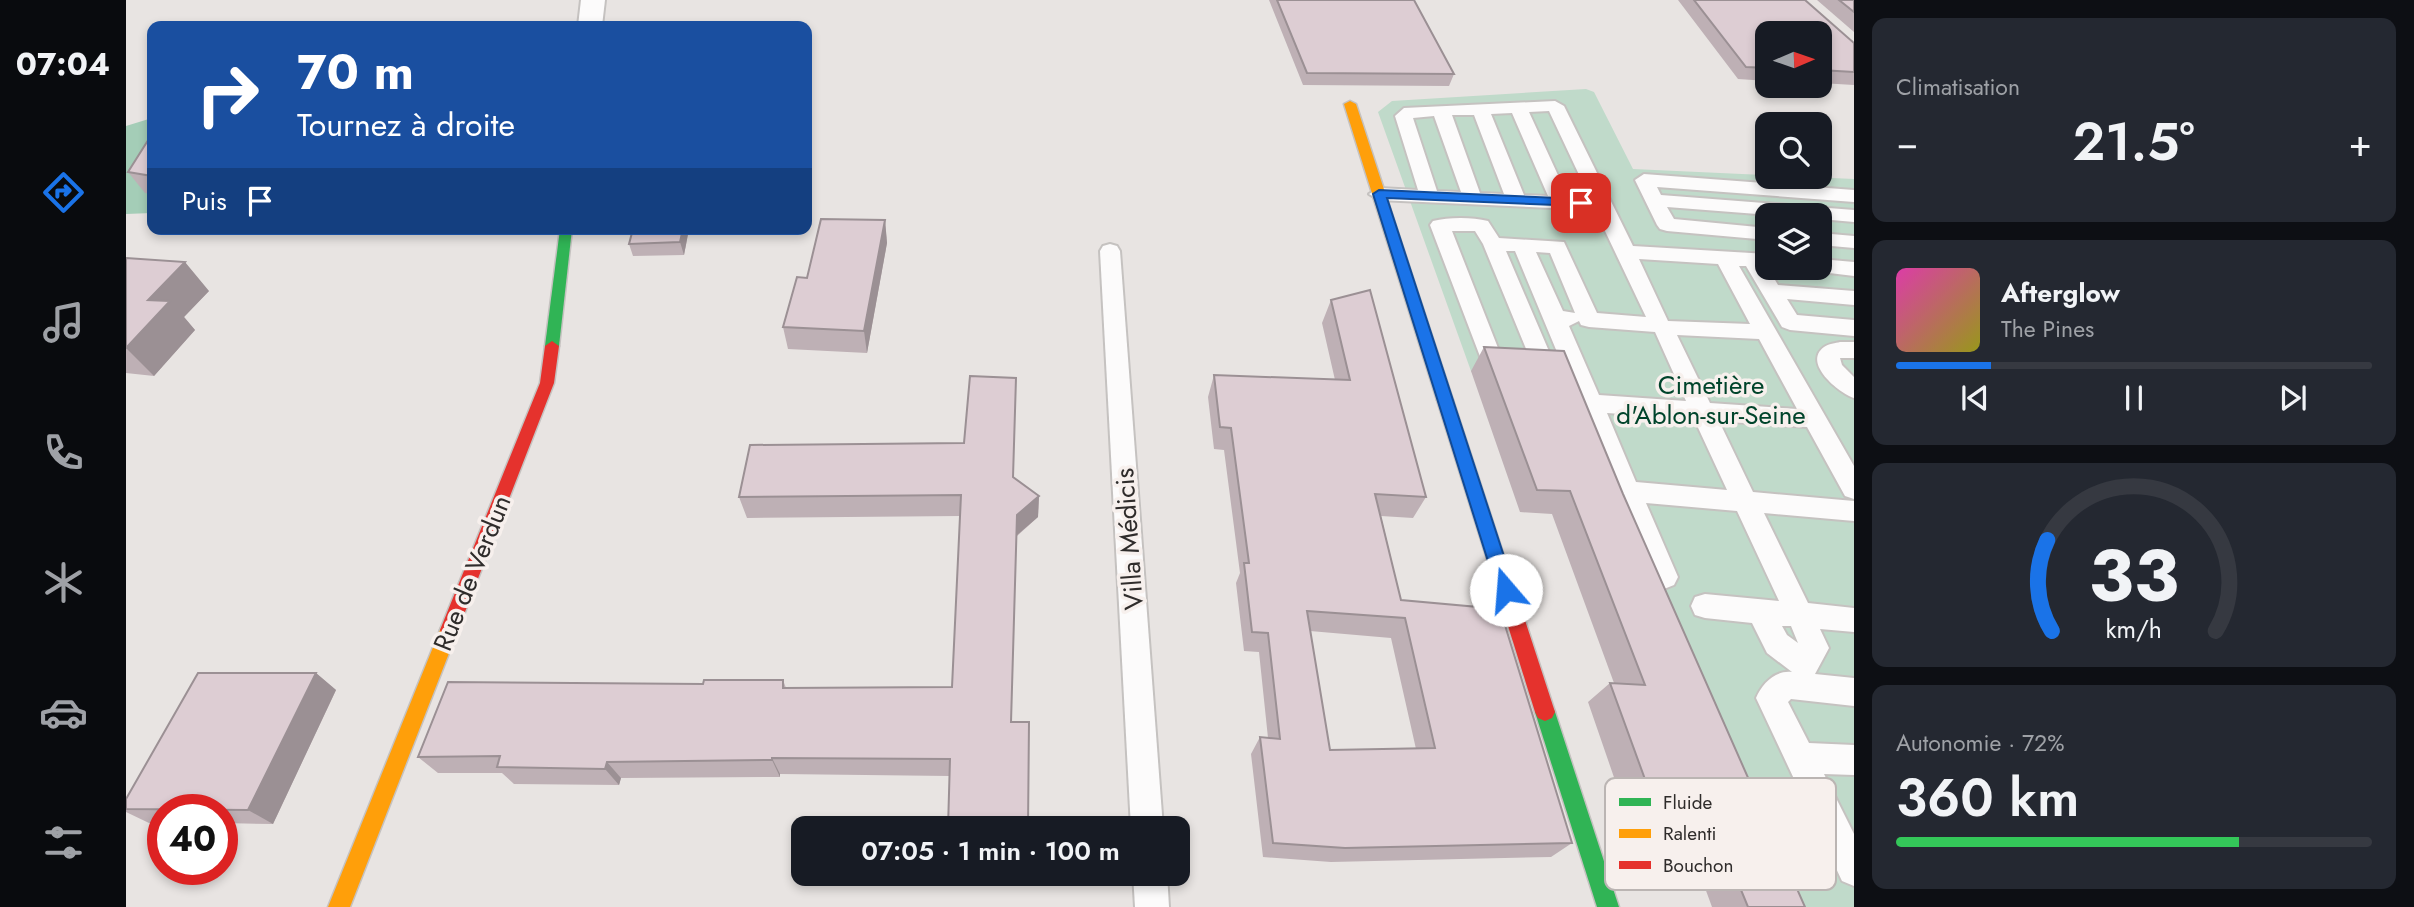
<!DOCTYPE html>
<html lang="fr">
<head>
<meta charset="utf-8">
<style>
	:root { --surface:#171b24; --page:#242831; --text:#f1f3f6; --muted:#9ea1a6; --line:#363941; --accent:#1a73e8 }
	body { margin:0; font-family:Jost,sans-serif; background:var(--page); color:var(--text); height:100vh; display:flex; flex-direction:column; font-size:26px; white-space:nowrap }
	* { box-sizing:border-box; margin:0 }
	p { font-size:23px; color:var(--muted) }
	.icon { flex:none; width:38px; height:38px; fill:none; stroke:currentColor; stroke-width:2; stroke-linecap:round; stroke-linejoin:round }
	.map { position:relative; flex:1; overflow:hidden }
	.sheet { display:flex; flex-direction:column; gap:18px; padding:18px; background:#0d0f14; width:560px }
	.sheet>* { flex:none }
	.banner { position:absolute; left:21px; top:21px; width:665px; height:214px; border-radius:14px; box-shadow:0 4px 10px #0003; background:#1a4fa0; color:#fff; overflow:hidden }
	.needle { width:46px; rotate:88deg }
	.buttons { position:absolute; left:1629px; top:21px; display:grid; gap:14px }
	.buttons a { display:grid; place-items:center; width:77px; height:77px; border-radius:14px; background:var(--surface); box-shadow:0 4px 10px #0003; font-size:35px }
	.speed { position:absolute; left:21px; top:794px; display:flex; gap:14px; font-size:35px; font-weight:700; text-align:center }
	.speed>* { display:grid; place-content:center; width:91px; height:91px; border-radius:50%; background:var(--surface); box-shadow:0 4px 10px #0003; line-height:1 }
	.speed .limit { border:10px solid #d22; background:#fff; color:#111 }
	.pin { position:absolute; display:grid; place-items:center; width:60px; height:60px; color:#fff; margin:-30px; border-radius:14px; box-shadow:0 4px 10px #0006 }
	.me { position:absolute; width:77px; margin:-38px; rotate:342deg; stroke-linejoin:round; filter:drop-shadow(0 0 5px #0008) }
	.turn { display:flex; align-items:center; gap:24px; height:147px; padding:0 35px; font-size:32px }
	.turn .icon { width:91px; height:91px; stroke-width:2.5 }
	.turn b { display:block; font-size:49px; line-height:60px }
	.then { display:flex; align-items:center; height:66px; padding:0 35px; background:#0003; gap:14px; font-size:26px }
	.big { font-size:52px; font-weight:600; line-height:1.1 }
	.sheet .tile { flex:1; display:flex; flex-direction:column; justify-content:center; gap:10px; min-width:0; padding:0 24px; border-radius:14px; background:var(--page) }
	.sheet .dial { align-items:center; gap:0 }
	.dial svg { height:182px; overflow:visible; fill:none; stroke:var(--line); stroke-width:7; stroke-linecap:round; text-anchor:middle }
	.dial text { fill:var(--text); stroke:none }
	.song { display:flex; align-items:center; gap:21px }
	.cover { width:84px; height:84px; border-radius:10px; background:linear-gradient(135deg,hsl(320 70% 55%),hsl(60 70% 35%)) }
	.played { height:7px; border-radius:4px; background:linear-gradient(90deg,var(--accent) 20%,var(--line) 20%) }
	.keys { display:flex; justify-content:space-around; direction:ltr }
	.heat { display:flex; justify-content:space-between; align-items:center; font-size:38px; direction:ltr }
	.charge { height:10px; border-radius:5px; background:linear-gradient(90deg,#34c759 72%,var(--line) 0) }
	.trip { position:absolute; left:665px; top:816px; width:399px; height:70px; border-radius:14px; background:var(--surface); box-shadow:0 4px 10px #0003; font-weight:600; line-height:70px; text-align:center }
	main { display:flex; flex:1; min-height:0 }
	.tab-bar { display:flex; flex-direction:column; width:126px; justify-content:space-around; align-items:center; background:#090b0e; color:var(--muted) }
	.tab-bar .icon { width:49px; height:49px }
	.tab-bar .on { color:var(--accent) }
	.tab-bar b { font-size:32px; color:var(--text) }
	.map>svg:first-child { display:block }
	.green { fill:#c0daca; fill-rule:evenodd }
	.forest { fill:#a4cdb7 }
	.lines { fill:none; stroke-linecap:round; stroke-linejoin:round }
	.lane-casing { stroke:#c5c2c0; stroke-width:4 }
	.street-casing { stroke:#c5c2c0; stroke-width:4 }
	.fast-casing { stroke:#c5c2c0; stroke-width:3 }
	.slow-casing { stroke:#c5c2c0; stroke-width:3 }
	.jam-casing { stroke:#c5c2c0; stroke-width:3 }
	.lane { fill:#fcfbfb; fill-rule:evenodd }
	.street { fill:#fcfbfb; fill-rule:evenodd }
	.fast { fill:#30b455; fill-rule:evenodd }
	.slow { fill:#ff9f0a; fill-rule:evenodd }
	.jam { fill:#e5322d; fill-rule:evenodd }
	.wall { fill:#beb0b5; fill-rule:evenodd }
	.shaded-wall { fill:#9b9094 }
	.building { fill:#ddcdd3; stroke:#9b9094; stroke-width:2; fill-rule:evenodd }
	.route { fill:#1a73e8; stroke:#114b97; stroke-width:2 }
	.labels { text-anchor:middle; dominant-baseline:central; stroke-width:7; stroke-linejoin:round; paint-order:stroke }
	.park-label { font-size:26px; fill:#00442b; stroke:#f7f0ed }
	.street-label { font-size:26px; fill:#2f2c2b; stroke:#f7f0ed }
	.key { fill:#f7f0ed; stroke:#bbb5b3; stroke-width:2 }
	.key-label { font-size:19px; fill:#2f2c2b }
</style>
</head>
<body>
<main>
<nav class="tab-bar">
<b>07:04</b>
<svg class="icon on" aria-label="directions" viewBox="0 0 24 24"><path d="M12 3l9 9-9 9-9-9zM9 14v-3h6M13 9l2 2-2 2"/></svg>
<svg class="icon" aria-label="music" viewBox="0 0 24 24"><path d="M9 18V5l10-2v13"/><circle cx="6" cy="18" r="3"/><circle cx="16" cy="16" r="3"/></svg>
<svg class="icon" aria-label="phone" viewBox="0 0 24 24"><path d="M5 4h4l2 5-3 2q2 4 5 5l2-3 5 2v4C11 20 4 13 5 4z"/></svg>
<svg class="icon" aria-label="climate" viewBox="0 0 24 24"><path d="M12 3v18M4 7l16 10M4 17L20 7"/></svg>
<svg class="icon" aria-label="car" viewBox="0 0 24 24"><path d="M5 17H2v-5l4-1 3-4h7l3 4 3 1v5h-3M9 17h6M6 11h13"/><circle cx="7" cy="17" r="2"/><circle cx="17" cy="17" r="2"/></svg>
<svg class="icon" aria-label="filters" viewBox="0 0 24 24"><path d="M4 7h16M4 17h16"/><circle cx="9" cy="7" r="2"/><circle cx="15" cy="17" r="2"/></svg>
</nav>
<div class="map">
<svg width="1728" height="907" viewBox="0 0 1728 907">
	<rect width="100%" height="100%" fill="#e8e4e2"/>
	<path class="green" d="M1460,89L1468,92L1507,169L1728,179V907H1641L1528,632L1345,371L1252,112L1266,101ZM1642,215H1694V268H1642Z"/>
	<path class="forest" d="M26,118V213L0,214V126Z"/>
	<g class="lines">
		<defs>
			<g id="lane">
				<path d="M1429,101L1438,106L1507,246L1642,254V268L1652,285L1728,291V305L1661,299L1671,315L1728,320V336L1664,330L1656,327L1620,266H1613L1728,466V499L1719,496L1681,427L1593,421L1627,492L1728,501V521L1638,513L1682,603L1728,608V632L1694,629L1703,648L1689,674L1728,678V706L1665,699L1662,702L1683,743L1728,745V775L1698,774L1728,834V886L1716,881L1630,698C1636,684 1649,670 1666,672L1641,653L1626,623L1579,618L1569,615L1565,606L1569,597L1579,594L1653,601L1611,511L1520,503L1552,577L1548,585L1538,589L1528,585L1389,251H1380L1425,356L1422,362L1414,364L1406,362L1403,356L1357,244L1349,231H1326L1374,353L1371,359L1363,361L1355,359L1304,225L1307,221C1323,217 1346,217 1362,221L1373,238L1438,242L1471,313L1520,317L1469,210L1253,200L1243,194L1253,188L1292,190L1269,116L1278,108ZM1423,111L1464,198L1442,197L1403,112ZM1386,113L1422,196L1398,195L1365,114ZM1326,115H1348L1378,194L1354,193ZM1308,116L1335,192L1311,191L1287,118ZM1410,252L1424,253L1449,313L1437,311ZM1513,259L1592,264L1624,324L1542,321ZM1453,321L1455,325L1463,327L1529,332L1560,401L1473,395L1443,326ZM1551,335L1633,339L1671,409L1584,403ZM1481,413L1568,419L1601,490L1510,482ZM1656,626H1665L1672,643L1661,635Z"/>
				<path d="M1518,174L1728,190V202L1531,187L1535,195L1728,210V222L1694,219V215H1644L1541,207L1548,219L1642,228V240L1541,231L1534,229L1531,225L1509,180Z"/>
				<path d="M1694,233L1728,236V248L1694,245Z"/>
				<path d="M984,244L991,246L994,251L1037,828H1005L974,251L977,246Z"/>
				<path d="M1694,259L1728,262V276L1687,271L1685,268H1694Z"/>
				<path d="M1714,342H1728V358H1714L1716,365L1728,377V398C1713,393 1676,363 1698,347C1702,344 1710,343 1714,342Z"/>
				<path d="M1007,873H1041L1043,907H1009Z"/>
			</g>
			<path id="street" d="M455,0H479L476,26H452Z"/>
			<g id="fast">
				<path d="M434,229H446L433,346L426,351L419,346Z"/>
				<path d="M1419,703L1426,706L1429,712L1493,907H1471L1409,712L1412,706Z"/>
			</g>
			<g id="slow">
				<path d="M1224,101L1230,104L1327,400L1324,404H1314L1311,400L1218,104Z"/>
				<path d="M323,622L329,624L332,630L224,907H202L314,630L317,624Z"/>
			</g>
			<g id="jam">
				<path d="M426,341L433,346L428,383L332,630L329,636L323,638L317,636L314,630L414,383L419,346Z"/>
				<path d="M1319,394L1327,400L1429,712L1426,718L1419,721L1412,718L1409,712L1311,400Z"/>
			</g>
		</defs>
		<use href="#lane" class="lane-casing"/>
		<use href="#street" class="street-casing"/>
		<use href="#fast" class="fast-casing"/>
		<use href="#slow" class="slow-casing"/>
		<use href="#jam" class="jam-casing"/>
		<use href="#lane" class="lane"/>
		<use href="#street" class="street"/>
		<use href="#fast" class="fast"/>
		<use href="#slow" class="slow"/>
		<use href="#jam" class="jam"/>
	</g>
	<g class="wall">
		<path d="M1143,0H1288L1328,74L1323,86L1177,85Z"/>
		<path d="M1552,0H1679L1728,43V85L1694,83V33H1642V81L1612,79Z"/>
		<path d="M1691,0H1728V32Z"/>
		<path d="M26,134V194L19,193L2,172Z"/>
		<path d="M759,220L761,243L741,353L662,349L657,327L681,278Z"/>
		<path d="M563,229L558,255L507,256L503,244Z"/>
		<path d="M0,258L83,291L58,317L69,330L28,376L0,373Z"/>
		<path d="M1205,300L1300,497L1287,518L1255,516L1275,600L1446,843L1425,857L1205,862L1137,857L1125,754L1134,737L1142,738L1133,652L1118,651L1110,583L1114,573L1098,450L1088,449L1082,397L1088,375L1209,380L1196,323ZM1184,631L1265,638L1290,749L1204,750Z"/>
		<path d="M1358,347L1497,494L1679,907H1586L1575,877L1521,873L1462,702L1484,683H1488L1426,514L1394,512L1345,371Z"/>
		<path d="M887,477L913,496L912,517L891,536L824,776L654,774V777L495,778L493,785L388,784L376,773H312L292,757L577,684L657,680L660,688L826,687L834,516L621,518L613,497Z"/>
		<path d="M190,673L210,690L147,824L96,823V810H37V823H23L0,812V799Z"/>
	</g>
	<g class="shaded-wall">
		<path d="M759,220L761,243L741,353L738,331Z"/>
		<path d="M557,229H563L558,255L554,242Z"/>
		<path d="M59,262L83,291L58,317L69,330L28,376L0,348L22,300Z"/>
		<path d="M913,496L912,517L890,536L891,515Z"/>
		<path d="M190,673L210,690L147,824L122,810Z"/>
		<path d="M646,758L654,774V777L646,760Z"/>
		<path d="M481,762L495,778L493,785L479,769Z"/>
	</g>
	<g class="building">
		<path d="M1151,0H1288L1328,74L1181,73Z"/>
		<path d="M1568,0H1679L1728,43V72L1694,70V33H1642V68L1620,67Z"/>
		<path d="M1713,0H1728V12Z"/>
		<path d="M26,134V176L2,172Z"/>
		<path d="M695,219L759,220L738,331L657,327L671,277L681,278Z"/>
		<path d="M507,229H557L554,242L503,244Z"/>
		<path d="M0,258L59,262L22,300L44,301L0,348Z"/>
		<path d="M1244,290L1300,497L1249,494L1275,600L1374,609L1446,843L1219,848L1147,843L1134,737L1154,739L1142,633L1126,632L1118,563H1123L1105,428L1094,427L1088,375L1224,380L1205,300ZM1181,611L1279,618L1309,748L1204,750Z"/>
		<path d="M1358,347L1438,351L1497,494L1679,907H1622L1604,863L1548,859L1484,683L1519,685L1444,491L1411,490Z"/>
		<path d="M844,376L890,378L887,477L913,496L891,515L885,722H903L902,828H822L824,759L646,758V760L481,762L479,769L371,767L374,756L292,757L322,682L577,684L578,680H657V688L826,687L835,495L613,497L624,445L838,443Z"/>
		<path d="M72,673H190L122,810L0,809V799Z"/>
	</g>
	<path class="route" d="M1253,190L1455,199L1461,203L1455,206L1261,198L1389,590L1387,596L1380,598L1374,596L1371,590L1247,194Z"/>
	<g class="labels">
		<g class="park-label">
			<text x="1585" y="385">Cimetière<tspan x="1585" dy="30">d'Ablon-sur-Seine</tspan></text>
		</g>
		<g class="street-label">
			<text transform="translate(1003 539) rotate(-94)">Villa Médicis</text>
			<text transform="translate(346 573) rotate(-68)">Rue de Verdun</text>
		</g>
	</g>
	<rect x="1479" y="778" width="231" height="112" rx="10" class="key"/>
	<rect x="1493" y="798" width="32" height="8" fill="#30b455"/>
	<rect x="1493" y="829" width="32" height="9" fill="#ff9f0a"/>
	<rect x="1493" y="861" width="32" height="8" fill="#e5322d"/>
	<g class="key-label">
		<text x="1537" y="809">Fluide</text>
		<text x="1537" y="840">Ralenti</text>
		<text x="1537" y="872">Bouchon</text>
	</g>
</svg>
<div class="buttons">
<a><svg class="needle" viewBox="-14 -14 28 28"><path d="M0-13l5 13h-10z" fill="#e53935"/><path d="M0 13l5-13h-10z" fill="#9ea1a6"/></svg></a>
<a><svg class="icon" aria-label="search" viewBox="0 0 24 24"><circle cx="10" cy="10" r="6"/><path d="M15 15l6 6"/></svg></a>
<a><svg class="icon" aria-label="layers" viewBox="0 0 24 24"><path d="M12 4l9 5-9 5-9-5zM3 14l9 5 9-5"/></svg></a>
</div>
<div class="speed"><div class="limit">40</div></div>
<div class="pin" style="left:1455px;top:203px;background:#d93025"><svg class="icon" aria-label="arrive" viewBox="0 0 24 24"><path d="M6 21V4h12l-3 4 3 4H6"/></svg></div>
<svg class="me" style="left:1380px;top:590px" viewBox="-20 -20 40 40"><circle r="19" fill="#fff"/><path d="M0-13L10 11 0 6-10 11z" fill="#1a73e8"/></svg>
<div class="trip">07:05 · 1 min · 100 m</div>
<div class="banner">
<div class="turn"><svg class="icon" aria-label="right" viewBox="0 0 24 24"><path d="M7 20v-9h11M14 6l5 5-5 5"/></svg><div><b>70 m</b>Tournez à droite</div></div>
<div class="then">Puis<svg class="icon" aria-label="arrive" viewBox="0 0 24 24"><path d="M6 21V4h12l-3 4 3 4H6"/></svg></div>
</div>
</div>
<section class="sheet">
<div class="tile"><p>Climatisation</p>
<div class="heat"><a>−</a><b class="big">21.5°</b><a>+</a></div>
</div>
<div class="tile">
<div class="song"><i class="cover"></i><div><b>Afterglow</b><p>The Pines</p></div></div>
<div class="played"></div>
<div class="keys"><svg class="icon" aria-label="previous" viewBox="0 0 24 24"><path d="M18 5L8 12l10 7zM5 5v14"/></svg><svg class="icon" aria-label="pause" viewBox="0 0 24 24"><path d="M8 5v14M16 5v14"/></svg><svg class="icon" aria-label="next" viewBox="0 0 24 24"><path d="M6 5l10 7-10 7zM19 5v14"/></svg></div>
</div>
<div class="tile dial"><svg viewBox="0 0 100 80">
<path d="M14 69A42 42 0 1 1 86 69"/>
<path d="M14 69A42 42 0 0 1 12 29" stroke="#1a73e8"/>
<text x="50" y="56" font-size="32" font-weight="700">33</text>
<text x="50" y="72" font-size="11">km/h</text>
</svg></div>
<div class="tile"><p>Autonomie · 72%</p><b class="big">360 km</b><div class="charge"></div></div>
</section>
</main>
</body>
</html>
